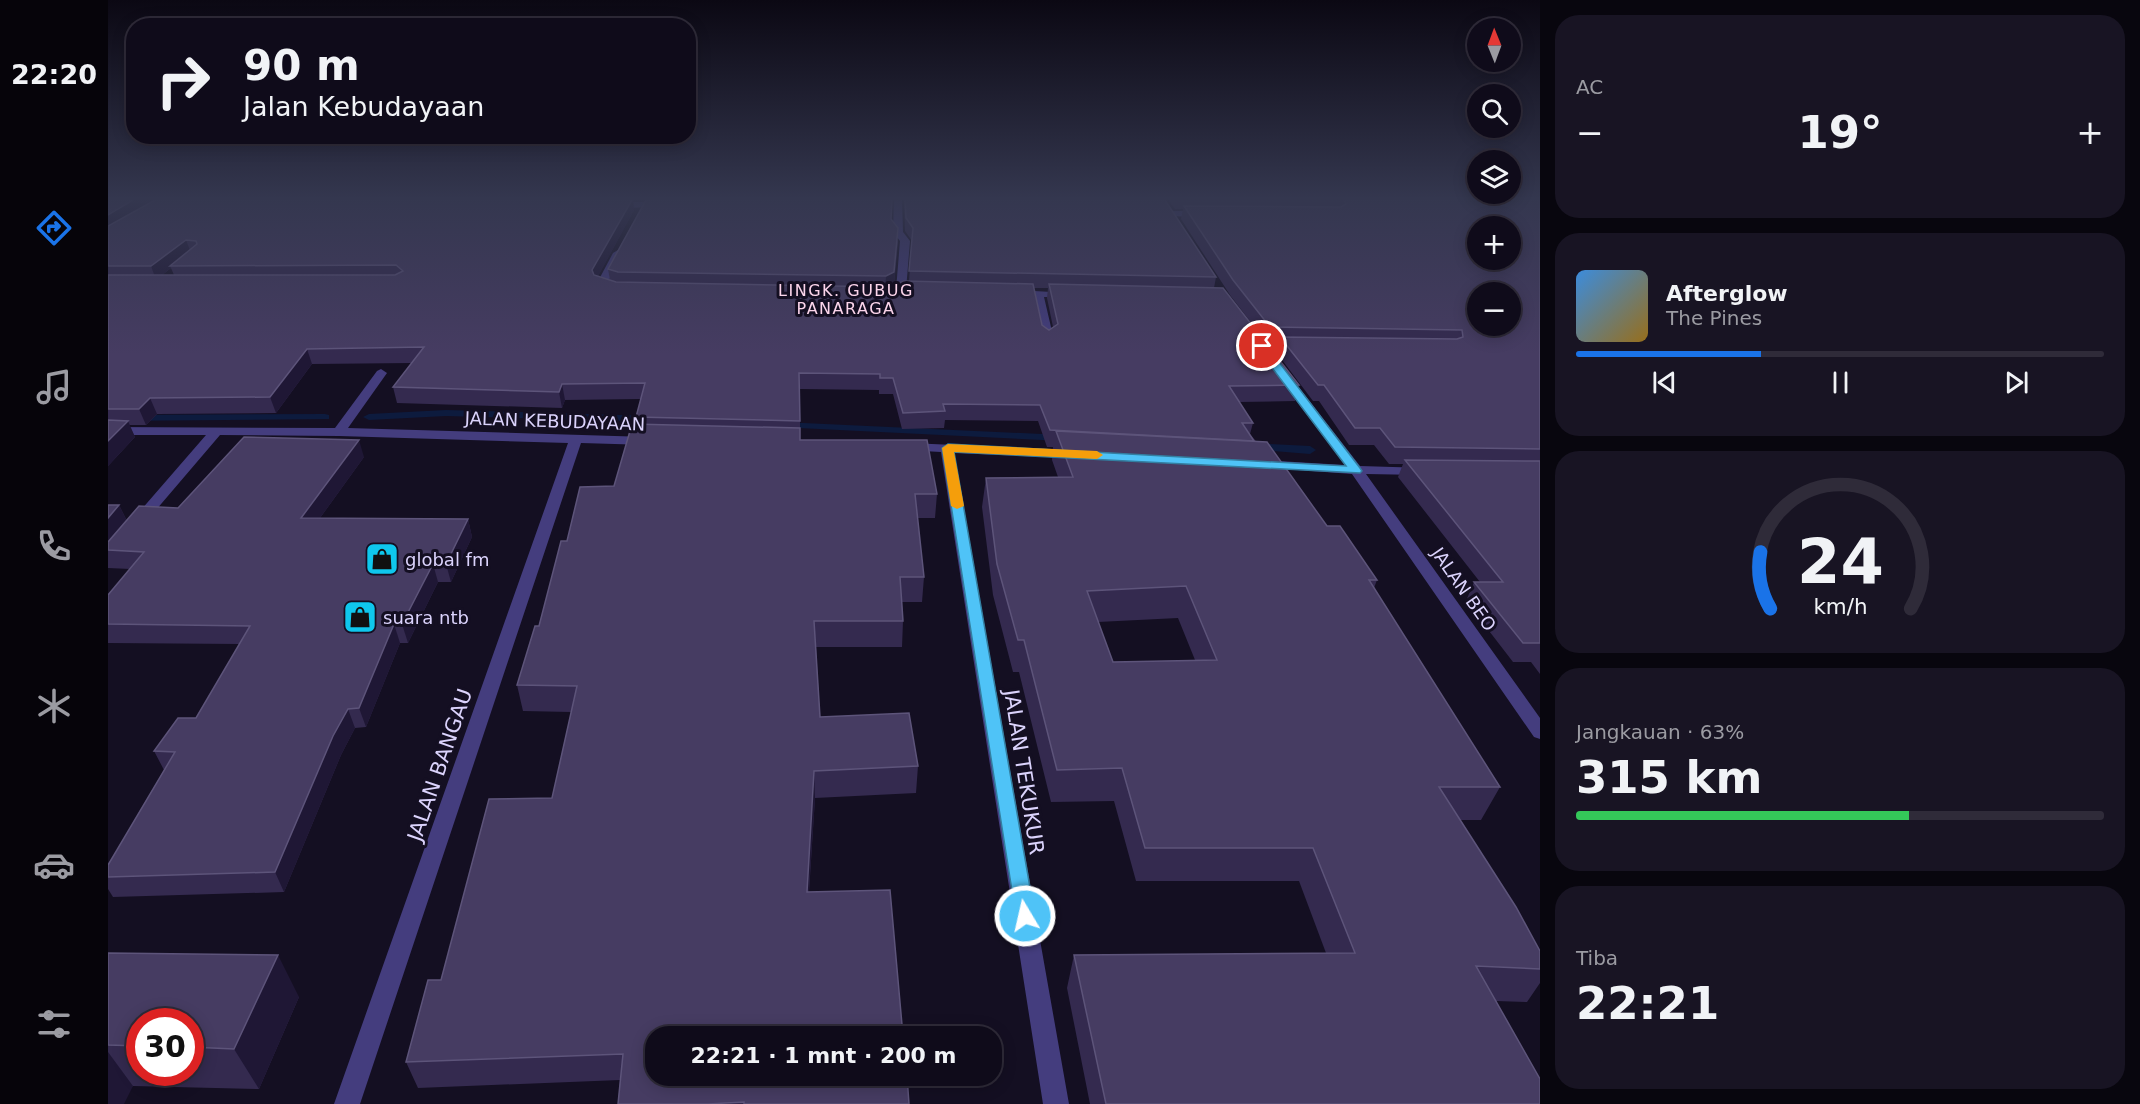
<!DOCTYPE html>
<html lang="id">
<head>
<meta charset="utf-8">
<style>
	:root { --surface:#0f0b1a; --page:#181423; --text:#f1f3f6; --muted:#9b9ba2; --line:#2f2b39; --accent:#1a73e8 }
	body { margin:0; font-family:"DejaVu Sans",sans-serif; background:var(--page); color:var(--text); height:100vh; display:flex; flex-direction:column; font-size:22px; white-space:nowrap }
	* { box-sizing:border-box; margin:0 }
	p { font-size:20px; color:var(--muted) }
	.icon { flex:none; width:33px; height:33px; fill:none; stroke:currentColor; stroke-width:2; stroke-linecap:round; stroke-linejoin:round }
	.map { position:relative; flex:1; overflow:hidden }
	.details { display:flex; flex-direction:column; gap:15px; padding:15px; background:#08060e; width:600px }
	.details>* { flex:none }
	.guide { position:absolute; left:18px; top:18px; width:570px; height:126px; border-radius:24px; box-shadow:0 3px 15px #0003,0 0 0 2px var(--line); background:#0f0b1a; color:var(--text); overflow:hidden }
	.needle { width:39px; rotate:359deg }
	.buttons { position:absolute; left:1359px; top:18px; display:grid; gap:12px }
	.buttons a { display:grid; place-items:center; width:54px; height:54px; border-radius:50%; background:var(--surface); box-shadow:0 3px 15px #0003,0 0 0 2px var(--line); font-size:30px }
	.speed { position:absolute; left:18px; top:1008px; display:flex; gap:12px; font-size:30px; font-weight:700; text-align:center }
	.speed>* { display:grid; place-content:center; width:78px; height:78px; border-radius:50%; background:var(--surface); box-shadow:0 3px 15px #0003,0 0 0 2px var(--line); line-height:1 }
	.speed .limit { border:9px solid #d22; background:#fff; color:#111 }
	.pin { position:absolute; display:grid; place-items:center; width:51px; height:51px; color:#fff; margin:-26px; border:3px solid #fff; border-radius:50%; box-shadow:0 2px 6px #0007 }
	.me { position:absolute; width:66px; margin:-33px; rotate:351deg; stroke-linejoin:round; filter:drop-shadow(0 0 4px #0008) }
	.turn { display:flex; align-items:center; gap:21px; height:126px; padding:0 18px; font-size:27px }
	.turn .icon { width:78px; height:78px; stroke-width:2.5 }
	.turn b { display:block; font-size:42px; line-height:51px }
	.big { font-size:45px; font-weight:600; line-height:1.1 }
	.details .card { flex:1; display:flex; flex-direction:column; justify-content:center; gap:9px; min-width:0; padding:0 21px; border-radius:24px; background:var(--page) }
	.details .dial { align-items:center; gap:0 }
	.dial svg { height:156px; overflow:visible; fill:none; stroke:var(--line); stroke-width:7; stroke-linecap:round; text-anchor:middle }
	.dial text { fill:var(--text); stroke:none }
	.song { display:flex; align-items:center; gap:18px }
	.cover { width:72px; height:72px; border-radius:9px; background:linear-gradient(135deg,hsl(210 70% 55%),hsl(40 70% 35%)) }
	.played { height:6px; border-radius:3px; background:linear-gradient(90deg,var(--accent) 35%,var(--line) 35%) }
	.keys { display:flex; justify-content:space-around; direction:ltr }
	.heat { display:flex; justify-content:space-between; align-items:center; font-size:33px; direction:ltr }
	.charge { height:9px; border-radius:4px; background:linear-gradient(90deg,#34c759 63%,var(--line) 0) }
	.trip { position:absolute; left:537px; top:1026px; width:357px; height:60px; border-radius:24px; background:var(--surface); box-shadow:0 3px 15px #0003,0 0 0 2px var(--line); font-weight:600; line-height:60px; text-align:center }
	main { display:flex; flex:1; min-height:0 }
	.tabs { display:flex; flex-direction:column; width:108px; justify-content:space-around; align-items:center; background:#06040a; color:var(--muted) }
	.tabs .icon { width:42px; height:42px }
	.tabs .selected { color:var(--accent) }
	.tabs b { font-size:27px; color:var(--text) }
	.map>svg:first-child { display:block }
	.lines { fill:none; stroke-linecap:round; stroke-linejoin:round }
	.stream { fill:#0d1b3e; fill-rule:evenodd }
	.minor { fill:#443d7e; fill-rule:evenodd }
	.wall { fill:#342a4f; fill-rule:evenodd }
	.shaded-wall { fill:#1f1735 }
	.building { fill:#463c62; stroke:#5d547a; stroke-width:1.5; fill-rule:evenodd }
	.route { fill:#4fc3f7; stroke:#337fa1; stroke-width:1.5 }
	.slow { fill:#f59e0b }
	.labels { text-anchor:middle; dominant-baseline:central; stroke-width:6; stroke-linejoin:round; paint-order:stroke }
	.far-neighbourhood-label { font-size:16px; letter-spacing:1.5px; fill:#fcd5eb; stroke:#140f22 }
	.street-label { font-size:18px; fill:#dbd3fc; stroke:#140f22 }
	.poi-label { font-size:18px; fill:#dbd3fc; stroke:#140f22; text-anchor:start }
	.near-street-label { font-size:21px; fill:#dbd3fc; stroke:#140f22 }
</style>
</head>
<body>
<main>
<nav class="tabs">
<b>22:20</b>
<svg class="icon selected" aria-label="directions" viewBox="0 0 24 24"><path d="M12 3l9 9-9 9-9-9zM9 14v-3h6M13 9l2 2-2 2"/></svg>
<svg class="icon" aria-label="music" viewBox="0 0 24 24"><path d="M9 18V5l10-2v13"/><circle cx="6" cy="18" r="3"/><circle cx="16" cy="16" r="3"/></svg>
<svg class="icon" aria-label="phone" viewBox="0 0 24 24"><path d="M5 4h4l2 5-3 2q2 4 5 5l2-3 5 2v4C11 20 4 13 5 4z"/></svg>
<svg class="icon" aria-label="climate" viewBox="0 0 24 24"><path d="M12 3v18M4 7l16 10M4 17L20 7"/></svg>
<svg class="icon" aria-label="car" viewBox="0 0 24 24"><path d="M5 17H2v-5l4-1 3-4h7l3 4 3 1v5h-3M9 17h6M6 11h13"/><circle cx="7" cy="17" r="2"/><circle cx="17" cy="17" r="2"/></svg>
<svg class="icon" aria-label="filters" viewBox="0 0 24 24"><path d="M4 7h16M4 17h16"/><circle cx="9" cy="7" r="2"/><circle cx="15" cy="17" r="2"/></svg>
</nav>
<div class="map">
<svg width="1432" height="1104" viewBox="0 0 1432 1104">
	<rect width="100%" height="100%" fill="#140f22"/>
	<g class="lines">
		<g class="stream">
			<path d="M338,410L547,416L553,419L547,422L338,416L261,420L255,417L261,414Z"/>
			<path d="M217,414L221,415V419L0,421V415Z"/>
			<path d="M674,422L955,435L961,438L955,441L670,427V423Z"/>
			<path d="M1145,443L1202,446L1208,450L1202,454L1141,449L1139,447L1141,445Z"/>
		</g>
		<g class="minor">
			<path d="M786,200H794L795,232L802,241L798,290L793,293L788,290L792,241L785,232Z"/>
			<path d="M555,202L559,205L558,207L507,208L503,205L507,202Z"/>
			<path d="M1061,211H1094L1098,214L1094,217L1058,216L1057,214Z"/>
			<path d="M510,250L515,253L499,284L509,289L504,292L488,285L505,253Z"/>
			<path d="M907,290L962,293V297H936L946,340L944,342L940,343L934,340L925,297L903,295L902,293Z"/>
			<path d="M1153,344H1189L1195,347L1189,350L1149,349L1147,347Z"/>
			<path d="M273,369L279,373L240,428L540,437L546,441L540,445L473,443L252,1104H226L460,443L231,436L112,435L36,524H26L24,521L26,518L98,435H0V427L227,428L269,371Z"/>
			<path d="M1178,375L1182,376L1252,466L1318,468L1320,471L1313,475L1258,474L1432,718V739L1426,737L1244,474L1149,467L1147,464L1154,460L1237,465L1172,379Z"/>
			<path d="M801,443L963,450L970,454L963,458L846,453L961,1104H935L833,452L796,450L794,447L796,444Z"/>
		</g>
	</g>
	<g class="wall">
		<path d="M0,200H784L783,219L790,242L786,285L801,281L804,241L797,231L796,200H1057L1108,277L1106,288L1191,385L1187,401L1131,402L1145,423L1142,434L1219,526L1269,580L1266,588L1392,787L1373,820H1352L1432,951V983L1419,1002L1388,1001L1432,1104H982L959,988L966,955L1218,953L1191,881H1028L1006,801L943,802L911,672H905L885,595L874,507L878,478L950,477L944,460L945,447H939L930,421L837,420L836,428L794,429L785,394H771V390L692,389V440L829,494L827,518H809L816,577L814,602H794L795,621L794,647H708L712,717L810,766L808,793L707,798L701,892L801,1104H510L512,1080L310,1088L298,1062L333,980L444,798L463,712L415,711L409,685L431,626L459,541L506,486L529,425L528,417L533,399L457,400L454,408L289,403L285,387L304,363L204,364L168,413L49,414L38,425H21L27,437L0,466ZM525,200H537L500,269L502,280L490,276L526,210ZM63,268L66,275H54ZM926,288H940L939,298L945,327L941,330L934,325ZM1070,618L1087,660L1005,662L990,622Z"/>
		<path d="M1060,200H1432V674L1423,662H1405L1358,601L1366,582H1372L1290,477L1295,464H1281L1266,445H1241L1211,401H1205L1168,352L1170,342H1158L1122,295L1073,219L1075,209H1067Z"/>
		<path d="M256,457L212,518L360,519L364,537L343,582H330L300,643H292L258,727L247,728L233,755L176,892L5,897L0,889V865L56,770L46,751L88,718L132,644L0,643V595L22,569L0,568V505H11L19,521L70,508Z"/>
		<path d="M0,953L191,997L151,1089L25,1086L0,1104ZM32,1022H82V1072H32Z"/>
	</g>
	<g class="shaded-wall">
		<path d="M25,200H51L0,231V215Z"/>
		<path d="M524,200H525L526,210L486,284L484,270Z"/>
		<path d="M790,228L786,287L777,291L778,276Z"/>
		<path d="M78,240L83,253L62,266L63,268L48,280L43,266Z"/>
		<path d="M199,349L204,364L168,413L162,397Z"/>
		<path d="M454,384L457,400L454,408L451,392Z"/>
		<path d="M42,398L49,414L38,425L31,409Z"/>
		<path d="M20,421L27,437L0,466V441Z"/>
		<path d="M251,440L256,457L199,536L193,518Z"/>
		<path d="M11,505L20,523L0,546V518Z"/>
		<path d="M360,519L364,537L343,582L338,564Z"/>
		<path d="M325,564L330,582L300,643L294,624Z"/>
		<path d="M286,624L292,643L258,727L251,708Z"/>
		<path d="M240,709L247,728L233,755L176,892L167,872L225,736Z"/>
		<path d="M706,771L707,798L699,918V892Z"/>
		<path d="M170,955L191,997L151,1089L126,1049Z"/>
		<path d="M0,1052L25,1086L16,1104H0Z"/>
	</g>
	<g class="building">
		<path d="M0,200H25L0,215Z"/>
		<path d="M47,200H524L484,270L486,275L508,282L780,287L796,281L925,284L934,325L941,330L950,324L941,284L1115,288L1191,385L1121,386L1145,423H1134L1146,441L942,430L932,405L835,404L837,411L795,413L785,378H772V374L691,373L692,421L528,417L537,383L454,384L451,392L285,387L316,347L199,349L162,397L42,398L31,409H0V275H287L295,271L288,265L62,266L89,244L88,241L78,240L43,266H0V226Z"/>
		<path d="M538,200H784L783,219L790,228L786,272L778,276L510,272L500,269Z"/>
		<path d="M797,200H1057L1108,277L801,271L805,228L798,218Z"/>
		<path d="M1236,200H1432V449L1287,447L1272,428H1247L1216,385H1210L1172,337L1349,339L1355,337L1354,330L1162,327L1125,280L1076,206L1233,207L1238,204ZM1370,226H1402V260H1370ZM1370,292H1402V326H1370Z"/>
		<path d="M0,420L20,421L0,441Z"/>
		<path d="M524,424L692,428V440H819L829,494H807L816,577H792L795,621H706L712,717L801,713L810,766L706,771L699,892L782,890L795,1036H548V1076H799L801,1104H636V1102L600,1104H510L515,1054L298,1062L320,980H333L381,799L444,798L469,686L409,685L427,626H431L453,541H459L472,487L506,486Z"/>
		<path d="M948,431L1159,442L1219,526H1232L1269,580H1261L1392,787H1331L1408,907L1432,951V969L1368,966L1432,1079V1104H998L966,955L1247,953L1205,848H1037L1014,768L949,770L916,640H910L889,564L878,478L965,477ZM1078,586L1109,660L1005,662L979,591Z"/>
		<path d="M136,437L251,440L193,518L360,519L338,564H325L294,624H286L251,708L240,709L225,736L167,872L0,877V865L67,752L46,751L70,718H88L142,626L0,624V595L36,552L0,550V542L31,506L70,508Z"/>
		<path d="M1297,460L1432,461V643H1415L1366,582H1395Z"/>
		<path d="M0,505H11L0,518Z"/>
		<path d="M0,953L170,955L126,1049L82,1047V1022H32V1046L0,1045Z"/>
	</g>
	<linearGradient id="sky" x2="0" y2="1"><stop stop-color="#0b0813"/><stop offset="0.56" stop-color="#34374f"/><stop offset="1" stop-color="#34374f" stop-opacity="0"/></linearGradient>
	<rect width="1432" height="354" fill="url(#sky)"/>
	<path class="route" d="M1150,344H1157L1252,468L1254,471L1252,473L846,452L927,916L924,923L917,925L910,923L908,916L834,448L840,444L1238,466L1150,349Z"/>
	<path class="slow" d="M840,444L989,451L995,455L989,459L846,452L856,506L849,509L843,506L834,448Z"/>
	<defs>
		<symbol id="shop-square" viewBox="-11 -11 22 22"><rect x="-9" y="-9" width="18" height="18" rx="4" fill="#0fc7ed" stroke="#140f22"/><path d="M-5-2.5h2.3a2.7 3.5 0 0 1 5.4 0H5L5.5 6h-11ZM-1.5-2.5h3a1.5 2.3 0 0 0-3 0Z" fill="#111"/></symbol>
	</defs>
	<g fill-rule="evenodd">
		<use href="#shop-square" x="255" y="540" width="38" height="38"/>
		<use href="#shop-square" x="233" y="598" width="38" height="38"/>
	</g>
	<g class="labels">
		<g class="far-neighbourhood-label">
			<text x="738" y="290">LINGK. GUBUG<tspan x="738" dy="18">PANARAGA</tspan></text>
		</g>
		<g class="street-label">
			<text transform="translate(447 421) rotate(2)">JALAN KEBUDAYAAN</text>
			<text transform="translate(1356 589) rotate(55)">JALAN BEO</text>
		</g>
		<g class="poi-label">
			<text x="297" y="559">global fm</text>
			<text x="275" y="617">suara ntb</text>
		</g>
		<g class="near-street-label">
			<text transform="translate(332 765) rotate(-71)">JALAN BANGAU</text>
			<text transform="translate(916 772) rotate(81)">JALAN TEKUKUR</text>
		</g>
	</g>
</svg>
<div class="buttons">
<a><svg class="needle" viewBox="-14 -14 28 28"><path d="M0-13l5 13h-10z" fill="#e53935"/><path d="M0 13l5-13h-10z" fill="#9b9ba2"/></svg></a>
<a><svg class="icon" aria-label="search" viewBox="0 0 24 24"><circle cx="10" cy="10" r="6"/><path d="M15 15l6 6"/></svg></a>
<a><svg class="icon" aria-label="layers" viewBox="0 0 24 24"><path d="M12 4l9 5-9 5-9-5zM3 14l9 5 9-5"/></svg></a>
<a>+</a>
<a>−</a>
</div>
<div class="speed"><div class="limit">30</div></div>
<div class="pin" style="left:1154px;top:346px;background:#d93025"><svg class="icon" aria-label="arrive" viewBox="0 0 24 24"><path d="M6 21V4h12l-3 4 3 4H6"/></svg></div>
<svg class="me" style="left:917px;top:916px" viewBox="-20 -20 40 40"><circle r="17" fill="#4fc3f7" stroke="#fff" stroke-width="3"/><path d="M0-11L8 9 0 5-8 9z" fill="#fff"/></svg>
<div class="trip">22:21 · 1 mnt · 200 m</div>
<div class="guide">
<div class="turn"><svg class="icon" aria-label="right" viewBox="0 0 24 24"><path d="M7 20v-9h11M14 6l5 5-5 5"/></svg><div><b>90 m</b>Jalan Kebudayaan</div></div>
</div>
</div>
<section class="details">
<div class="card"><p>AC</p>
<div class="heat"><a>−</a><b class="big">19°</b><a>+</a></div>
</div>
<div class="card">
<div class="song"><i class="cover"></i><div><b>Afterglow</b><p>The Pines</p></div></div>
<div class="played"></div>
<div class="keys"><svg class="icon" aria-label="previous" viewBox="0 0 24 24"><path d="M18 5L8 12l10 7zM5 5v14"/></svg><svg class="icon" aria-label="pause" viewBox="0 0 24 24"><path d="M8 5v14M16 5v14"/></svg><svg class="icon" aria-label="next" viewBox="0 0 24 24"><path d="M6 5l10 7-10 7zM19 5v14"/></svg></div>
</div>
<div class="card dial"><svg viewBox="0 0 100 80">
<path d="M14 69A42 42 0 1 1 86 69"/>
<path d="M14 69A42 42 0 0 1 9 40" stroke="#1a73e8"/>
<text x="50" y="56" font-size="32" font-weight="700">24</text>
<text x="50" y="72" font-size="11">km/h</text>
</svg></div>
<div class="card"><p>Jangkauan · 63%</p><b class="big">315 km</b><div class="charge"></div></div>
<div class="card"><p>Tiba</p><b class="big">22:21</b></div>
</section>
</main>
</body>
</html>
